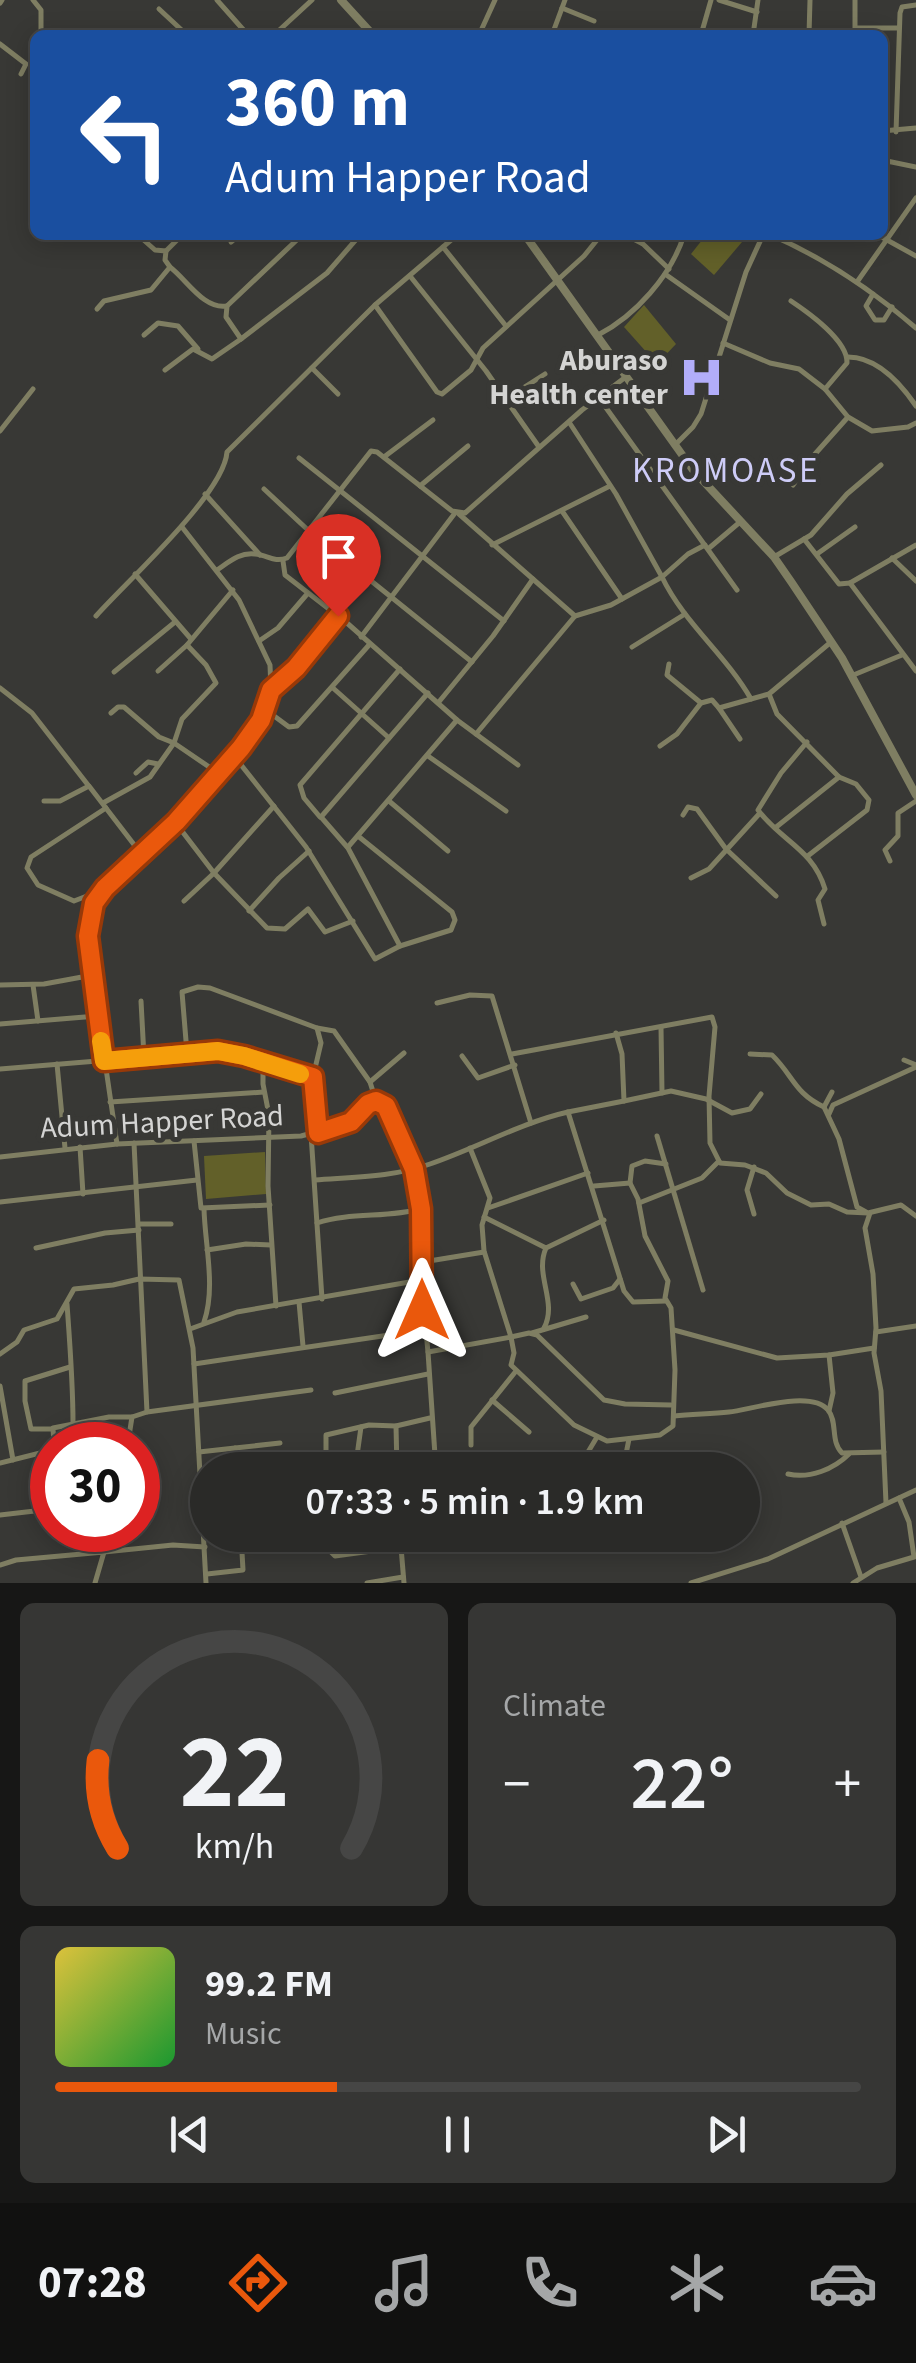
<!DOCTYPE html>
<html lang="en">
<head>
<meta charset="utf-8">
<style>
	:root { --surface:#2a2a28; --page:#363634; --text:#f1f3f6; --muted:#a5a7a8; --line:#464645; --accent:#ea580c }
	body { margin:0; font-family:"Source Sans 3",sans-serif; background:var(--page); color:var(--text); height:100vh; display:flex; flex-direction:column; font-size:38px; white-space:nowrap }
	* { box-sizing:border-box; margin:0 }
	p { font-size:32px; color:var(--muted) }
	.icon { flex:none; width:55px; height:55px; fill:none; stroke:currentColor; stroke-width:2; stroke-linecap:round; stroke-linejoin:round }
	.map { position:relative; height:1583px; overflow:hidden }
	.details { display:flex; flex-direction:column; gap:20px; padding:20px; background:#171716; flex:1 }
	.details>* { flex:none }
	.top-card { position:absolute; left:30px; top:30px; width:858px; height:210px; border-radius:15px; box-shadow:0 5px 25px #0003,0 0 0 2px var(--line); background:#1a4fa0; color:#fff; overflow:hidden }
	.speed { position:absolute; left:30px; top:1422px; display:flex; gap:20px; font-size:50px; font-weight:700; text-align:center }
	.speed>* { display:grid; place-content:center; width:130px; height:130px; border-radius:50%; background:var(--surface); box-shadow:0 5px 25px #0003,0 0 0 2px var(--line); line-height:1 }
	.speed .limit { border:15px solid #d22; background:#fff; color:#111 }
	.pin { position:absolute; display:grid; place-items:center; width:85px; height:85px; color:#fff; margin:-102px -42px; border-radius:50% 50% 50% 0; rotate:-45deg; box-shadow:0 0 10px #0007 }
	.pin .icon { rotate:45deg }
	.me { position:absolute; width:110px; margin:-55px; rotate:0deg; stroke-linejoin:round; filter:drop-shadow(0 0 8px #0008) }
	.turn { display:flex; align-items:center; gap:35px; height:210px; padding:0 30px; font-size:45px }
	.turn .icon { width:130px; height:130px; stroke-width:2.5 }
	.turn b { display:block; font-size:70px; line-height:85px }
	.big { font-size:75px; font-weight:600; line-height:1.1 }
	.details .card { flex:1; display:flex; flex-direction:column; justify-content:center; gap:15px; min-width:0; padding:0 35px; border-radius:15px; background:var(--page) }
	.details .dial { align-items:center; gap:0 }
	.dial svg { height:260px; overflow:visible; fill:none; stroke:var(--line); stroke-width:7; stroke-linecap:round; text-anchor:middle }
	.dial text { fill:var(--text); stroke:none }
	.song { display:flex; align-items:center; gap:30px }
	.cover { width:120px; height:120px; border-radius:15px; background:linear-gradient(135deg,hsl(50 70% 55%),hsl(130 70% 35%)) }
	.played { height:10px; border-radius:5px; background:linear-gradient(90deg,var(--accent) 35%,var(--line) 35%) }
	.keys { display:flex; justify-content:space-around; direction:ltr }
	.heat { display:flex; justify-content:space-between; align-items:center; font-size:55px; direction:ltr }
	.details .tiles { flex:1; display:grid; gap:20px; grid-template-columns:1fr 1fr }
	.card:last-child { grid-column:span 2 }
	.trip { position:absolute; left:190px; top:1452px; width:570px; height:100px; border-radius:50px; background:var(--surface); box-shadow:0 5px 25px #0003,0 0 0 2px var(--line); font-weight:600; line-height:100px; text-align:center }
	.dock { display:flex; height:160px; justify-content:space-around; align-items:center; background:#111110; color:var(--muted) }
	.dock .icon { width:70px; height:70px }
	.dock .active { color:var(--accent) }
	.dock b { font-size:45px; color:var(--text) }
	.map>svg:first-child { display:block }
	.pitch { fill:#626029 }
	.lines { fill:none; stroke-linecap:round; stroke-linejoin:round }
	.minor { stroke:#7f7e62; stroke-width:5 }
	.tertiary { stroke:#7f7e62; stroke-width:8 }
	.route-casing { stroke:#983908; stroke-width:25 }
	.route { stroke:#ea580c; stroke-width:18 }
	.slow { stroke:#f59e0b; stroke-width:18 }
	.labels { text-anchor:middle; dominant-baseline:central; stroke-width:10; stroke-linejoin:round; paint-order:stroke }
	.poi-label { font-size:30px; font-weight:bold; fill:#d4d4d3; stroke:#383835; text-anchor:end }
	.street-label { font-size:30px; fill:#d4d4d3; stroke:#383835 }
	.quarter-label { font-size:35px; letter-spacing:2.5px; fill:#ceccf7; stroke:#383835 }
</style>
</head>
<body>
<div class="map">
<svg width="916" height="1583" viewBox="0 0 916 1583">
	<rect width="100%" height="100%" fill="#383835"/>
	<g class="pitch">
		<path d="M706,235H733L742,242L714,275L691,254Z"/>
		<path d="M644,305L676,344L657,364L624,327Z"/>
		<path d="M265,1152L266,1194L206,1199L204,1156Z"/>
	</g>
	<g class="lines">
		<g class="minor">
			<path d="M33,0L41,10V35"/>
			<path d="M217,0L248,35"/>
			<path d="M719,0L757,12"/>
			<path d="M0,3L2,0"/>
			<path d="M562,8L594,21"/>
			<path d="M159,9L187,35"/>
			<path d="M856,28H899"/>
			<path d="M274,35L312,0"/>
			<path d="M479,35L495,0"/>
			<path d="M552,35L565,0"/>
			<path d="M701,35L711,0"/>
			<path d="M753,35L758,0"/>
			<path d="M809,35L810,0"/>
			<path d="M855,35V0"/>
			<path d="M0,44L26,64L21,74"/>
			<path d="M34,82L35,78"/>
			<path d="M882,131L916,128"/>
			<path d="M896,132L900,13L902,7L916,5"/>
			<path d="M882,160L916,167"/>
			<path d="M138,235L155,250L166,251"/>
			<path d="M626,235L643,244L669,269"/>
			<path d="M771,235C824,258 872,290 916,328"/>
			<path d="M878,235L916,256"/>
			<path d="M231,242L239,235"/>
			<path d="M443,247L506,326"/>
			<path d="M166,251L165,260L170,267C187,280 204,310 227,306"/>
			<path d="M166,251L182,235"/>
			<path d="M665,274L730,320"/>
			<path d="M410,276L486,371L539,447"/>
			<path d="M857,282L916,198"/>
			<path d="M873,294L866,306L875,320H884L892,307"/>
			<path d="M791,301C809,313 848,341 847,363L825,389"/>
			<path d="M375,305L437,392L442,394L471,370L483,348L584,256L601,235"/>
			<path d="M97,309L104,301L151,290L170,267"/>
			<path d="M144,335L158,323L178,326L198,349"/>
			<path d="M598,335C635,316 671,276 684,235"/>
			<path d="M241,339L327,273L360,235"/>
			<path d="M723,343L770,363L799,369L825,389L848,417L872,431L908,427L916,423"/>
			<path d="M848,357C877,357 901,384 916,406"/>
			<path d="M312,368L338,394"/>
			<path d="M165,370L193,349L212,359L241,339L226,317L227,306L302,235"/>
			<path d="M599,398L737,590"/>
			<path d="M506,399L545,374"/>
			<path d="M0,431L33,389"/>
			<path d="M676,444L693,427L701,414L746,272L763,235"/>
			<path d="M384,457L433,420"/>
			<path d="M299,458L504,621"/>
			<path d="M793,485L815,454L848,417"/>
			<path d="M420,486L468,446"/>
			<path d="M264,489L309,531L472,662"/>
			<path d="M205,494L260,555"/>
			<path d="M562,511L622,599"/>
			<path d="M459,514L575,616"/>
			<path d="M804,539L839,584L850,583L916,671"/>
			<path d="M492,545L610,486"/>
			<path d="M705,545L688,554L662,577C684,623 726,655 751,699"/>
			<path d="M708,549L740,522"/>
			<path d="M817,554L855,527"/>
			<path d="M774,557L811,535L847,494L881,465"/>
			<path d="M892,558L916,581"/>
			<path d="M283,561L285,575L347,623L457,720L518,765"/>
			<path d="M217,570C229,562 240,552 255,554C268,555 274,563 287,558L371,451L377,452L452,511L465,513L582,410L627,376"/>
			<path d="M135,574L191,639"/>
			<path d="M850,583L916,545"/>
			<path d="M96,616C127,581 224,494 227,452L375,305L457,235"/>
			<path d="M361,637L455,513"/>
			<path d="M259,641L278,628L308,593"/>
			<path d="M187,645L206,665L216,683L182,719L174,743L218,773"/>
			<path d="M632,647L685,614"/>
			<path d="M669,664L667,675L701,703L712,700L719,708L769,694L831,642"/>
			<path d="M158,671L187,645L233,590"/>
			<path d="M114,672L175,622"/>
			<path d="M851,676L902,655"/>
			<path d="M0,688L32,713L88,785"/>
			<path d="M333,688L389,738"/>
			<path d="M271,690L297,667L338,616"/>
			<path d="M769,694L777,714L839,777L856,784L869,800L867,810L809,855"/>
			<path d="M438,703L493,636L533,579"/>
			<path d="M719,708L740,739"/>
			<path d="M266,710L289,727L297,726L369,645"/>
			<path d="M476,734L575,616L611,605L662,577L616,494L569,422"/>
			<path d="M807,742L781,773L758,810C781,841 813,849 825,889L818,900L824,924"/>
			<path d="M660,746L677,734L701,703"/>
			<path d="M234,756L306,847L375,959L400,946L451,930L455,920L452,912L358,836"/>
			<path d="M428,756L506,811"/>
			<path d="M136,773L148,762L158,764"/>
			<path d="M44,801H60L89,786L142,855"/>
			<path d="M389,801L448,851"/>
			<path d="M103,803L150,777L174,743L159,737L124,707H118L111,713"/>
			<path d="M683,815L688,807L697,809L726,849L776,896"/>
			<path d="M320,817L304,798L300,785L400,669"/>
			<path d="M175,822L214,873L267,928L285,929L308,909L325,932L353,921"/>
			<path d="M775,828L839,777"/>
			<path d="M348,847L457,720"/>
			<path d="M890,861L885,850L898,836V813L916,801"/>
			<path d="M691,878L709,869L760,813"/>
			<path d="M105,889L74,901L38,885L27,868L31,857L106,808"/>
			<path d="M184,901L214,873L274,806"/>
			<path d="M249,911L279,878L309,851"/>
			<path d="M400,946L348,848L321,817L428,693"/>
			<path d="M0,985L44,984L93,975"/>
			<path d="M33,985L38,1021"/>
			<path d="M141,1001L144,1057"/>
			<path d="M437,1003L470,995L492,996L531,1123"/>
			<path d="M0,1024L97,1016"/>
			<path d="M661,1027L662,1093"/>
			<path d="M317,1028L334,1031L370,1082"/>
			<path d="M187,1053L182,992L198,987L210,988L317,1028L321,1043L313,1077L317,1132"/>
			<path d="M404,1053L370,1082L376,1101L386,1105L394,1119L414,1169L423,1220L421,1280L428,1352L511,1337L514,1353L511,1365L574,1425L607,1441L660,1435L673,1426L675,1370L671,1308L665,1298L668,1281L645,1236L638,1199L630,1183L632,1166L645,1161L666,1164"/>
			<path d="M512,1054L712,1017L715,1027L709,1096L710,1143L720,1163L745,1165L766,1173L787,1193L811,1205L829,1204L847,1212L868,1213L901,1205L916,1216"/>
			<path d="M750,1054L772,1055C793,1075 794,1093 824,1107"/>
			<path d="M462,1056L478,1078L515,1065"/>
			<path d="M904,1060L916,1065"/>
			<path d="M263,1062V1084L269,1115L268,1186L276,1306"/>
			<path d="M57,1064L65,1148"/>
			<path d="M0,1069L219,1051L244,1056L313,1077"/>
			<path d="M832,1092L824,1107L839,1139L857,1207L866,1212"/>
			<path d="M624,1101L671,1091L706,1099L732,1113L750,1109L761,1094"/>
			<path d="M110,1102L264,1092"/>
			<path d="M568,1112L624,1101L622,1054L616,1033"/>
			<path d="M829,1114L833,1105L916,1067"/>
			<path d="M311,1134L322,1299"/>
			<path d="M657,1136L703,1290"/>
			<path d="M194,1141L201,1208L270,1205"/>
			<path d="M134,1143L147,1412"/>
			<path d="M117,1144L89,952L90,919L94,903L105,889L175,822L241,748L261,721L271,690L270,665L239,600L182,527"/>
			<path d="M80,1147L83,1194"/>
			<path d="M470,1148L490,1198L482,1225L484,1251L511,1337L529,1333L537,1335L604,1400L625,1404L671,1405"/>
			<path d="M0,1157L117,1144L301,1136L346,1124L368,1104L375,1102"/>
			<path d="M754,1167L747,1190L754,1214"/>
			<path d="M315,1180C353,1177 394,1177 430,1164C477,1148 520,1123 568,1112L624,1291L633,1302L666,1301"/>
			<path d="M594,1186L630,1183"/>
			<path d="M0,1202L197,1180"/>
			<path d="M639,1203L702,1178L719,1161"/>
			<path d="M488,1208L588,1173"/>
			<path d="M870,1213L865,1228L873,1274L876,1328L874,1353L881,1391L886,1503"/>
			<path d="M484,1217L546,1248"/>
			<path d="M317,1223C350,1212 387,1218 421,1209"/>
			<path d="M139,1224H171"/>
			<path d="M36,1248L105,1233L139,1230"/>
			<path d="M207,1250L246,1244L271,1245"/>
			<path d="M423,1262L484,1252"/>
			<path d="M573,1284L581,1299L613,1288L620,1279"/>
			<path d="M299,1302L303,1346"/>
			<path d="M67,1304C70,1346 73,1383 73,1423"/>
			<path d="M204,1322C216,1287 205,1246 204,1209"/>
			<path d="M544,1328C558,1302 534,1275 546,1248L604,1220"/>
			<path d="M190,1329L237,1312L421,1280"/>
			<path d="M674,1330L777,1358L829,1355L874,1348"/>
			<path d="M876,1332L916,1326"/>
			<path d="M532,1333L586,1317"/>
			<path d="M428,1352L436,1470"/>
			<path d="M0,1354L17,1342L24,1330L57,1319L74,1289L113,1285L139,1279L179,1280L193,1348L206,1583"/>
			<path d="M829,1355L833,1393L829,1411"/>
			<path d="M194,1364L423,1330"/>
			<path d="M0,1386L13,1460"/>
			<path d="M335,1393L428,1374"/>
			<path d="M492,1400L529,1432"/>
			<path d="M674,1416C692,1414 710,1414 729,1412C750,1410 811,1389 828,1410C838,1422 830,1441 842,1453L884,1452"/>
			<path d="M396,1426L397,1470"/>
			<path d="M51,1429H31L25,1401V1381L70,1367"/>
			<path d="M131,1435L135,1445"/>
			<path d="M54,1445L53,1428L109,1417H132"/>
			<path d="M73,1445L129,1436L132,1417L147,1412L311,1390"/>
			<path d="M471,1445V1427L516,1371"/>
			<path d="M235,1448L280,1443"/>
			<path d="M199,1452L235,1448L236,1470"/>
			<path d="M138,1455L147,1496V1501L138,1504"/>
			<path d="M0,1463L52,1450"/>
			<path d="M624,1464L629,1439"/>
			<path d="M326,1470V1435L369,1425L396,1426L430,1418"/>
			<path d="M355,1470L361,1427"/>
			<path d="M588,1470V1452L597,1437"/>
			<path d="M788,1474C810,1479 834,1469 849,1454"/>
			<path d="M0,1515L52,1509"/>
			<path d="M842,1523L861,1577"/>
			<path d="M101,1530L104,1552L173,1545L205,1547"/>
			<path d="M329,1535L330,1551L335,1556L401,1547V1535"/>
			<path d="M401,1547L404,1583"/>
			<path d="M0,1565L16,1560L104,1552L95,1583"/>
			<path d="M207,1574L243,1570L241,1535"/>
			<path d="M367,1583L403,1577"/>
			<path d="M691,1583L768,1559L916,1490"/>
			<path d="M853,1583L877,1568L914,1557L909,1522L899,1498"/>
		</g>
		<g class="tertiary">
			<path d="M341,0L373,35"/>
			<path d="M525,235L693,470L774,557L792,583L842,658L916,795"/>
		</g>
	</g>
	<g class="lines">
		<defs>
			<path id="route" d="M338,616L296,668L271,690L261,720L241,748L176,822L105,888L94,903L88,936L104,1061L218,1051L244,1056L313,1077L318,1133L351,1122L368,1104L376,1101L386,1106L414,1169L421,1209L422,1310"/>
		</defs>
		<use href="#route" class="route-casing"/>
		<use href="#route" class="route"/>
		<path class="slow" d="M101,1041L104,1061L218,1051L244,1056L300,1074"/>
	</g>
	<defs>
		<symbol id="hospital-bare" viewBox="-9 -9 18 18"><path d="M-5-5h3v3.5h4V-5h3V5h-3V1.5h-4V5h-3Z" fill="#b2adf9" stroke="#383835" stroke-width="2.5" paint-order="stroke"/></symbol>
	</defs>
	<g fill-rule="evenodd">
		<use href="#hospital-bare" x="670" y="346" width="63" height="63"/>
	</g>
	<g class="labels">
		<g class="poi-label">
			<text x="668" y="360">Aburaso<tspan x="668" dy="34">Health center</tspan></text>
		</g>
		<g class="street-label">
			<text transform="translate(162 1122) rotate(-3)">Adum Happer Road</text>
		</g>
		<g class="quarter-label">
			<text x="726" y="471">KROMOASE</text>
		</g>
	</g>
</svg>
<div class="speed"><div class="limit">30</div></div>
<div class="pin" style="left:338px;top:616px;background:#d93025"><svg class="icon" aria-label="arrive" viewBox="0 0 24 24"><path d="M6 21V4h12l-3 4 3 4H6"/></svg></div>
<svg class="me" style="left:422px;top:1310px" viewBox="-20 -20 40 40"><path d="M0-17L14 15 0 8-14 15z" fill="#ea580c" stroke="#fff" stroke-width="4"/></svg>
<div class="trip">07:33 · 5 min · 1.9 km</div>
<div class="top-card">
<div class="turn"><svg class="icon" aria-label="left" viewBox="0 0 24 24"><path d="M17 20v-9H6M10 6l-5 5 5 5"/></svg><div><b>360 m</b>Adum Happer Road</div></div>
</div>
</div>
<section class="details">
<div class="tiles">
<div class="card dial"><svg viewBox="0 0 100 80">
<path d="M14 69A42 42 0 1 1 86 69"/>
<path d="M14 69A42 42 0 0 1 8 42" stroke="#ea580c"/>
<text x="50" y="56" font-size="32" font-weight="700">22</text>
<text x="50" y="72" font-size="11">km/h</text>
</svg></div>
<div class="card"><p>Climate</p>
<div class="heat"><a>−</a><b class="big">22°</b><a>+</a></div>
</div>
<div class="card">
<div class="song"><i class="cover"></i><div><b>99.2 FM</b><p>Music</p></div></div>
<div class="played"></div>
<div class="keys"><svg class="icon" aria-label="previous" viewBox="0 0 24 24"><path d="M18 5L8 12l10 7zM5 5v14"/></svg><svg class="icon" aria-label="pause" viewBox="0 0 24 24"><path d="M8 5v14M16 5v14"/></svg><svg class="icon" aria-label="next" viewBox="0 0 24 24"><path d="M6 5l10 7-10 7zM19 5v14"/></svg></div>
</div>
</div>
</section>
<nav class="dock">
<b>07:28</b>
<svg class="icon active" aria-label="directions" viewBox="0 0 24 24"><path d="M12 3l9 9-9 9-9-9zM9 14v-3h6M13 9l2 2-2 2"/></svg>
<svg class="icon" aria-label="music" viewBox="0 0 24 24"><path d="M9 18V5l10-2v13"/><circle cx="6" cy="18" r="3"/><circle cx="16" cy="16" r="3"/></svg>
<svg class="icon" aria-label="phone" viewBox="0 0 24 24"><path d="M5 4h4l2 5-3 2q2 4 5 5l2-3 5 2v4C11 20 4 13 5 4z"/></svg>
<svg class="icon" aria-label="climate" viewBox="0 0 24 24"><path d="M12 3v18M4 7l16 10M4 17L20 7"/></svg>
<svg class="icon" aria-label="car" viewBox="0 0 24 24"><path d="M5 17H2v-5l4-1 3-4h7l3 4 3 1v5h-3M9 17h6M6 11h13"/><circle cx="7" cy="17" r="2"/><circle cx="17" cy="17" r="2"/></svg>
</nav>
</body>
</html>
